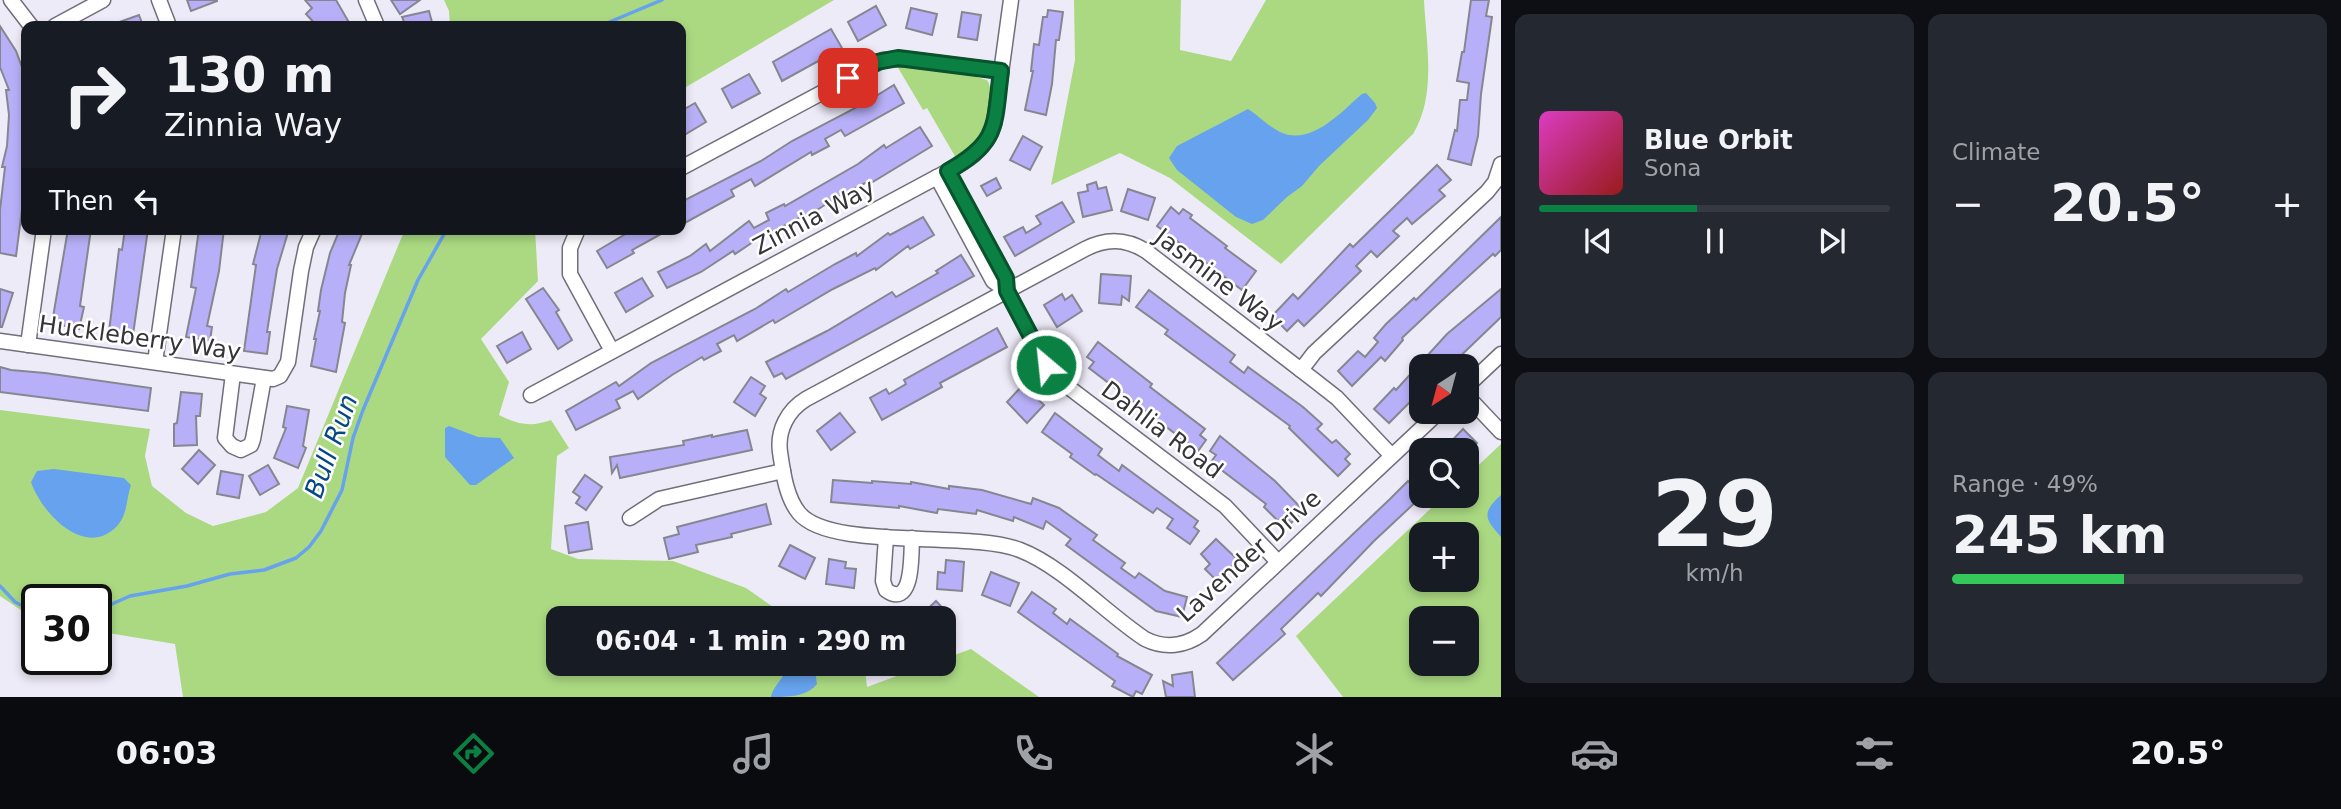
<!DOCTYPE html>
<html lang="en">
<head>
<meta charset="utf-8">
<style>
	:root { --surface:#171b24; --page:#242831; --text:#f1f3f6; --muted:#9ea1a6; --line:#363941; --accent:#0b8043 }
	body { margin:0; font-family:"DejaVu Sans",sans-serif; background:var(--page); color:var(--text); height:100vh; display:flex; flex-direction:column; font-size:26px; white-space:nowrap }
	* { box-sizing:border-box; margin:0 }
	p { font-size:23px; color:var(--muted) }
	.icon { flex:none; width:38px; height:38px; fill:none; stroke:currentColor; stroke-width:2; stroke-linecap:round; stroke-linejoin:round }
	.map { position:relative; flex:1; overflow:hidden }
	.panel { display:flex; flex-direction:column; gap:14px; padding:14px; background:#0d0f14; width:840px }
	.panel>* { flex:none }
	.guide { position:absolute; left:21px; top:21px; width:665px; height:214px; border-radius:14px; box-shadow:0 4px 10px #0003; background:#171b24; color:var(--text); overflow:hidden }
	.needle { width:46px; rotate:216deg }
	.fabs { position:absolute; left:1409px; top:354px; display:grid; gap:14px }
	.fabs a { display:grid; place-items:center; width:70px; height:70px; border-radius:14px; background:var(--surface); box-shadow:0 4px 10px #0003; font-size:35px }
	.speed { position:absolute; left:21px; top:584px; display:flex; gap:14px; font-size:35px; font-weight:700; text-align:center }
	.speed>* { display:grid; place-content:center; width:91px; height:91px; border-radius:50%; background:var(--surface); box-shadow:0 4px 10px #0003; line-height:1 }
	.speed .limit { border:4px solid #111; border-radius:10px; background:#fff; color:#111 }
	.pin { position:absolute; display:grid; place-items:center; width:60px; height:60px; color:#fff; margin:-30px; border-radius:14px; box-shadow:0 4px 10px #0006 }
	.me { position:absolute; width:77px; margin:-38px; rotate:332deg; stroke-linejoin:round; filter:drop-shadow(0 0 5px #0008) }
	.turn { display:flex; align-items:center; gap:24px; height:147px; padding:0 28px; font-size:32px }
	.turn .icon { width:91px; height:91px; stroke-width:2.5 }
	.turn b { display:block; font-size:49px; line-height:60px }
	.then { display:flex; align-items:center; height:66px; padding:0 28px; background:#0003; gap:14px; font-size:26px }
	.big { font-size:52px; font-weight:600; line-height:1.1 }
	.panel .card { flex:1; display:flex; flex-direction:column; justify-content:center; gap:10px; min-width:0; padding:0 24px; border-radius:14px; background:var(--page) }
	.panel .dial { align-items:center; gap:0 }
	.dial b { font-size:91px; line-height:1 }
	.song { display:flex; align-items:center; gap:21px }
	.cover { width:84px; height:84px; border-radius:10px; background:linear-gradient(135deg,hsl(310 70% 55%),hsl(0 70% 35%)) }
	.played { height:7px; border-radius:4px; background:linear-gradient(90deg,var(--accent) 45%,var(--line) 45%) }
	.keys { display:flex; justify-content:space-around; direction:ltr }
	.heat { display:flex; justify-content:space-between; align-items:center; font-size:38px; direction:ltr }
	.charge { height:10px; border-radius:5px; background:linear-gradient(90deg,#34c759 49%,var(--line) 0) }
	.panel .tiles { flex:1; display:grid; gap:14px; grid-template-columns:repeat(2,1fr) }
	.trip { position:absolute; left:546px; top:606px; width:410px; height:70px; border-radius:14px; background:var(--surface); box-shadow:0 4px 10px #0003; font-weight:600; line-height:70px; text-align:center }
	.menu { display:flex; height:112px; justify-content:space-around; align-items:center; background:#090b0e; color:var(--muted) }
	.menu .icon { width:49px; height:49px }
	.menu .selected { color:var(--accent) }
	.menu b { font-size:32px; color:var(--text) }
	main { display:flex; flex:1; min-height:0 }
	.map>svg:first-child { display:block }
	.green { fill:#abd982; fill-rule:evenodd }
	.water { fill:#66a2ed }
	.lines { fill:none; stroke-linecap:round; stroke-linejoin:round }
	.stream { stroke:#66a2ed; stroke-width:3.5 }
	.building { fill:#b7b0f8; stroke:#868691; stroke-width:2 }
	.minor-casing { stroke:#706e79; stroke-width:17 }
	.minor { stroke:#fff; stroke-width:14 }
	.route-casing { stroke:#07532c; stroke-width:18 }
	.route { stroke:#0b8043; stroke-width:12 }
	.labels { text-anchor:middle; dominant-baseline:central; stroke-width:5; stroke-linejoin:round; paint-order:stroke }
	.street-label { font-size:24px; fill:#353439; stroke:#fff }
	.water-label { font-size:26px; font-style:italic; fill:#054688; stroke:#fff }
</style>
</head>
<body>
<main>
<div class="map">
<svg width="1501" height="697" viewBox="0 0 1501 697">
	<rect width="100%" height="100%" fill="#eeebf8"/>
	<g class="green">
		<path d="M444,0H834L681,90V26H450L449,11Z"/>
		<path d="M1074,0H1181L1180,50L1231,61L1266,0H1424C1426,43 1437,95 1413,134L1281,264L1170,178L1120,153L1051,185L1075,60Z"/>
		<path d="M897,66L973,76L987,80C997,94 987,133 975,145C970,150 962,154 956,158L927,108L923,110Z"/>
		<path d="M405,229H535L538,281L481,339L509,382L499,415C518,425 532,427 551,420L569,448L557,456L551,549L578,559L673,561L746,588L789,618H558V663H856L865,669L867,687L932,663H943V659L971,649L1039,697H183L175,644L96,631V600H37V621L0,596V410L150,429L145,456L152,486L186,513L213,526L266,512L298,488Z"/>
		<path d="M1501,444V697H1343L1296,636L1445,495H1466L1467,476ZM1421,534H1466V579H1421ZM1421,618H1466V663H1421Z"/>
	</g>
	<g class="water">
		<path d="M1366,93L1375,103L1377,108L1368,120L1319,166L1302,186L1287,197L1263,220L1252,224L1236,217L1177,170L1169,158L1177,146L1248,109C1259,116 1268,126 1280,132C1311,147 1342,111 1362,94Z"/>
		<path d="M449,426L478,437L500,438L514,458L476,485H470L445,457V428Z"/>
		<path d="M54,469L124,478L131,485C126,499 128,514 117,526C85,560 41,512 31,482L37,471Z"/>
		<path d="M1501,495V537C1485,519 1481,513 1501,495Z"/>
		<path d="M788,663H814L817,684C807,697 787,697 771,697C773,685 788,675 788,663Z"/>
	</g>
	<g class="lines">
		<g class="stream">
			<path d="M600,26L662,0"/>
			<path d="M0,586L15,602L37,613"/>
			<path d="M96,611L130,596L187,586L230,574L264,570L296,558L309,547L321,531L342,490L353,438L363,410L418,280L447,229"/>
		</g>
	</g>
	<g class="building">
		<path d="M187,0H217V1L191,11Z"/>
		<path d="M305,0H336L351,26H317L306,14L312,8Z"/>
		<path d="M391,0H420L400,14Z"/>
		<path d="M1471,0H1489L1486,16L1492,17L1481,94L1478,136L1471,165L1448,159L1455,130L1457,131L1460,100H1467L1469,83L1457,81L1462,52H1464Z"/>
		<path d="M876,6L886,25L858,41L848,22Z"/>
		<path d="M911,8L937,14L932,35L906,28Z"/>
		<path d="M1048,10L1063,12L1059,40H1056L1052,84L1046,115L1025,110L1033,71H1031L1034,44L1039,45L1043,17H1047Z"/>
		<path d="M429,11L433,26H406L402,17Z"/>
		<path d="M962,12L981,15L977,40L958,37Z"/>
		<path d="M139,15L143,26H112L111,25Z"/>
		<path d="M0,26L16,51L26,78V179L16,256L0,253V210L5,167H2L7,146L9,115L6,90H9L0,67Z"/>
		<path d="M831,29L842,48L782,81L773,62Z"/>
		<path d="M749,74L760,93L732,108L722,89Z"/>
		<path d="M894,85L904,103L845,136L841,130L825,139L829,146L812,155L811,152L755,186L751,179L731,190L734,196L681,225V202L761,161L792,141L863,104Z"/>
		<path d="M695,103L706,122L681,137V111Z"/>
		<path d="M920,127L932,146L871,183L869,181L834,199L803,219L801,217L768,234V232L735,254L733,251L701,272L667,288L658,272L690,256L706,244L710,251L749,221L754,228L769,220L766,213L784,204L785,206L858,164L884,145L886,148Z"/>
		<path d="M1023,136L1042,147L1030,170L1010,160Z"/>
		<path d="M1437,165L1451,180L1439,190L1445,196L1412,224L1407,218L1393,231L1399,236L1377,257L1371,251L1356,266L1361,271L1304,326L1298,320L1287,331L1272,316L1293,294L1298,299L1350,244L1353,247Z"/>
		<path d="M996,178L1001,188L987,196L981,186Z"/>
		<path d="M1096,182L1098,189L1106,187L1112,210L1083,217L1078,193L1088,191L1087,185Z"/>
		<path d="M1128,189L1155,198L1148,220L1121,211Z"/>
		<path d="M1062,202L1074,222L1015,256L1004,237L1023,227L1026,233L1041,224L1036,216Z"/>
		<path d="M1171,207L1179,214L1183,209L1192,215L1190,218L1227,246L1225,248L1256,271L1242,290L1157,226Z"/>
		<path d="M923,217L934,235L910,249L908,246L876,270L875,268L833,289L775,323L773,320L737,341L734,335L717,344L721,351L704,360L702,357L672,375L638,399L633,391L616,400L620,408L576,430L566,411L616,382L619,386L651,363L755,309L786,289L788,292L835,264L856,253L857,256L888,233L890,235Z"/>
		<path d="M1501,217V250L1495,256L1493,254L1437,305L1402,338L1403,340L1385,361L1381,357L1352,386L1338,371L1358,351L1365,357L1378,342L1374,338L1386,324L1414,298L1416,300Z"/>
		<path d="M68,229H91L80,306L84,307L79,329L52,323Z"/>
		<path d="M125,229H148L133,335L109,332L119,249L122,250Z"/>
		<path d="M199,229H224L219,271L207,326L212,327L210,341L186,337L196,288L191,287Z"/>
		<path d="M262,229H289L277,269L267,332H270L267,354L244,351L256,265L253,264Z"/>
		<path d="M340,229H364L349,265H351L345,293L342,322L345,323L336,372L311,366L316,339H314L320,311H318L321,290L330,253Z"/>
		<path d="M634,229H670L632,250L634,253L607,268L597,251Z"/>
		<path d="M961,255L974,276L786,379L782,373L774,377L766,362L827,331L892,292L896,297L938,273L936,271Z"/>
		<path d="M1101,274L1131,276L1129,301L1122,296L1121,305L1099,303Z"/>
		<path d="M642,278L653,296L626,312L615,293Z"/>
		<path d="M543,288L559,310L556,312L572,340L558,349L526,299Z"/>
		<path d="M0,289L13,293L2,327H0Z"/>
		<path d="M1501,289V317L1451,365L1446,360L1440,366H1421V401L1416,396L1389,423L1374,409L1394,388L1396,390L1447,334Z"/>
		<path d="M1149,290L1235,355L1230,362L1244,373L1248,367L1303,407L1322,424L1317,429L1332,443L1336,440L1350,454L1345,459L1350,464L1338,476L1289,428L1290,426L1165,334L1168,330L1136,307Z"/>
		<path d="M1062,294L1065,300L1072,295L1082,311L1057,327L1044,305Z"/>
		<path d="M997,328L1007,347L940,383L942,387L882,420L870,398L886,389L889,394L906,384L904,380Z"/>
		<path d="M522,332L531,349L507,363L497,346Z"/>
		<path d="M1098,342L1152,384L1150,387L1205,429L1200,435L1206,440L1198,451L1089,368L1094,362L1087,357Z"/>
		<path d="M0,367L11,370L45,373L151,388L148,411L0,392Z"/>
		<path d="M751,377L765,386L760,394L766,398L755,416L734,402Z"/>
		<path d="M1023,385L1044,405L1027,423L1007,402Z"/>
		<path d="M181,392L202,394L200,416H196L197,445L174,446V424L177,423Z"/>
		<path d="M287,406L309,410L303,446L306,448L298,468L274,458L286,428L283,427Z"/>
		<path d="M840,413L855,432L831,450L817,431Z"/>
		<path d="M1055,413L1102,449L1098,455L1119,471L1122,465L1198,521L1194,527L1199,531L1190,544L1167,528L1173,519L1157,508L1153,513L1096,474L1095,475L1070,457L1072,454L1042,432Z"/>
		<path d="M1463,429L1477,443L1470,450H1443Z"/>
		<path d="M747,430L752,450L620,478L617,465L612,473L610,457L684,445L683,441L712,435V437Z"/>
		<path d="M1220,436L1275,481L1304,511L1291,523L1284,516L1278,521L1264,507L1266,504L1211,462L1216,455L1210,451Z"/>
		<path d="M199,450L215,465L198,484L182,469Z"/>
		<path d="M268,465L279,484L260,495L249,476Z"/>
		<path d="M221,471L243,475L239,498L217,494Z"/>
		<path d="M585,475L602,487L586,510L576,503L580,497L573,492Z"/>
		<path d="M1421,475V497L1374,541L1321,596L1318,593L1281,629L1285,634L1233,680L1217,663L1390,499L1408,481L1411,484Z"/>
		<path d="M833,480L872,483V481L911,484V482L949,489V486L982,490L1031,504L1033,498L1059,508L1097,535L1093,540L1125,563L1121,568L1135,578L1139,573L1165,591L1187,597L1182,617L1156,611L1066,545L1071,539L1046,521L1043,529L1014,517L1013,521L977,510L976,514L938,509L937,513L899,506V508L831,502Z"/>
		<path d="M766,504L771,524L731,534L732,537L696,545L698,552L669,559L664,538L679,534L677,527Z"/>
		<path d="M588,522L592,549L569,553L565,526Z"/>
		<path d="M1216,539L1238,560L1217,581L1205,569L1210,564L1201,554Z"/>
		<path d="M790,545L815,558L805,579L779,566Z"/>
		<path d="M829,559L846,562L845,568L856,569L854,588L826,584Z"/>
		<path d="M946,560L964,562L962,591L937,589L938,572L945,573Z"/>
		<path d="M991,572L1019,583L1010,606L982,595Z"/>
		<path d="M1032,592L1056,609L1053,613L1067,624L1070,619L1118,654L1117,656L1152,675L1142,694L1136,691L1133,697L1112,686L1115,681L1018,612Z"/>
		<path d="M936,601L952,618H918Z"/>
		<path d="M1192,672L1195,697H1166L1163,681L1173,686L1172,675Z"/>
	</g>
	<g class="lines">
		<defs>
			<g id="minor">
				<path d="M11,0L31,26"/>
				<path d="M159,0L169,26"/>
				<path d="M366,0L377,26"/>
				<path d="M55,26L103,0"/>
				<path d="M681,168L883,60L906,59L1001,71"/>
				<path d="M948,171L1006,278L1007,291L1048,369L1063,383L1225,506L1278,562"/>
				<path d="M937,177L993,281L1007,291"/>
				<path d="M578,229L570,248V274L612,351"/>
				<path d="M0,341L273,379L280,376L288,362L301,271L306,247L314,229"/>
				<path d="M28,345L44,229"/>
				<path d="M155,362L174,229"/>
				<path d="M1301,370L1314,353L1487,192L1495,182L1501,164"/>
				<path d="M233,374L225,438L232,446L241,450L251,445L253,439L264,378"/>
				<path d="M1466,387L1501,354"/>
				<path d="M531,395L937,177C961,164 986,153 994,124L1011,0"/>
				<path d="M1466,395L1501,432"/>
				<path d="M1392,456L1337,398L1314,380L1146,251C1125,238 1106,238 1085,249L806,399C788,410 777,430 780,452C783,472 786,497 799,513C830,551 970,530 1020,550C1062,566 1107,614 1145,639C1165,649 1185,646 1202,634L1440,411"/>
				<path d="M630,518L659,499L783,471"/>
				<path d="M886,537L883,581L886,590C914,610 911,553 912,538"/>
			</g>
		</defs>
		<use href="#minor" class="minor-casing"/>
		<use href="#minor" class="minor"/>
	</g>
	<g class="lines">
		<defs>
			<path id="route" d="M848,78L877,62L898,58L1001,71C994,125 1000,142 948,171L1006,278L1007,291L1046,365"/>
		</defs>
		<use href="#route" class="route-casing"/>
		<use href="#route" class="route"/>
	</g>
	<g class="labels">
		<g class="street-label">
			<text transform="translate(814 217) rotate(-28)">Zinnia Way</text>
			<text transform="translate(1219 280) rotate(37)">Jasmine Way</text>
			<text transform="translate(140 338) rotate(8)">Huckleberry Way</text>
			<text transform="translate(1162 430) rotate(37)">Dahlia Road</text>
			<text transform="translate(1249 556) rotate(-42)">Lavender Drive</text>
		</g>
		<g class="water-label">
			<text transform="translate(331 446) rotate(-70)">Bull Run</text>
		</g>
	</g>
</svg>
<div class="fabs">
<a><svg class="needle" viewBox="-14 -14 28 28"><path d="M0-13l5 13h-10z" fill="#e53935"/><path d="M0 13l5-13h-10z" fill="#9ea1a6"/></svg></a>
<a><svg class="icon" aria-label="search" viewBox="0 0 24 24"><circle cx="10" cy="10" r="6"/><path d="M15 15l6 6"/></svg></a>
<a>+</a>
<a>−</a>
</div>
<div class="speed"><div class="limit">30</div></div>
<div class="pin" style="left:848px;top:78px;background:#d93025"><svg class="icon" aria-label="arrive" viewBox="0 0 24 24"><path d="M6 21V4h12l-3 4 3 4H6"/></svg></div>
<svg class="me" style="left:1046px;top:365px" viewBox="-20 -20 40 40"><circle r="17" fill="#0b8043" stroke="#fff" stroke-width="3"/><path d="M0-11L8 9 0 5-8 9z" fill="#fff"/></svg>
<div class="trip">06:04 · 1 min · 290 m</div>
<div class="guide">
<div class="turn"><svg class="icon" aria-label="right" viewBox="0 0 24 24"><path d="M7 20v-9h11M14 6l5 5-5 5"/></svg><div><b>130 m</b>Zinnia Way</div></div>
<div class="then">Then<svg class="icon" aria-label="left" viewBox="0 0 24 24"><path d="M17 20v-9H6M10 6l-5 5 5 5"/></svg></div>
</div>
</div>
<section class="panel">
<div class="tiles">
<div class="card">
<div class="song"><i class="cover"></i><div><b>Blue Orbit</b><p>Sona</p></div></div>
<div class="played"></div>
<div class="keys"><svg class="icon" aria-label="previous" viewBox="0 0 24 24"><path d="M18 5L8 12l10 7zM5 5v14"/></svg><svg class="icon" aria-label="pause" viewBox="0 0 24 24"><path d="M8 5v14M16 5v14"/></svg><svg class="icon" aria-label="next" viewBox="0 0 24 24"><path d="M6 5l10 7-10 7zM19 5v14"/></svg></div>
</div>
<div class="card"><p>Climate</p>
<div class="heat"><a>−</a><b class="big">20.5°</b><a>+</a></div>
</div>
<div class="card dial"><b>29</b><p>km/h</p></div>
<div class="card"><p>Range · 49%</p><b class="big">245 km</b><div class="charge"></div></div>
</div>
</section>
</main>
<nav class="menu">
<b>06:03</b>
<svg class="icon selected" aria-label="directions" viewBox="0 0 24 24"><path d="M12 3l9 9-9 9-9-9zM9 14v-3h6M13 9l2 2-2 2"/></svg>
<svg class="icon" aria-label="music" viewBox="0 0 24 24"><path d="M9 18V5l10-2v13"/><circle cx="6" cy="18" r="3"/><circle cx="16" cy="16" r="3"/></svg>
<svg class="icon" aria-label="phone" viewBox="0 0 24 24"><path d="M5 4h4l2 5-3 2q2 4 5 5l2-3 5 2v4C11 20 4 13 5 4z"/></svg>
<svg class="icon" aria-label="climate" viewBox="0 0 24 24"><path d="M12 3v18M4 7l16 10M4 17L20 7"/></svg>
<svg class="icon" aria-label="car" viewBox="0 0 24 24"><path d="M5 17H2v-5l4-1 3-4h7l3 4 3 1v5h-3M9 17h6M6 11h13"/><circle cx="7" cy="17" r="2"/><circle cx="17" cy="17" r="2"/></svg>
<svg class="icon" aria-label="filters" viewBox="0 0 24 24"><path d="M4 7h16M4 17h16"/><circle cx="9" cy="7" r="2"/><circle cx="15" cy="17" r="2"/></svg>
<b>20.5°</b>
</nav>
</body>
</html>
